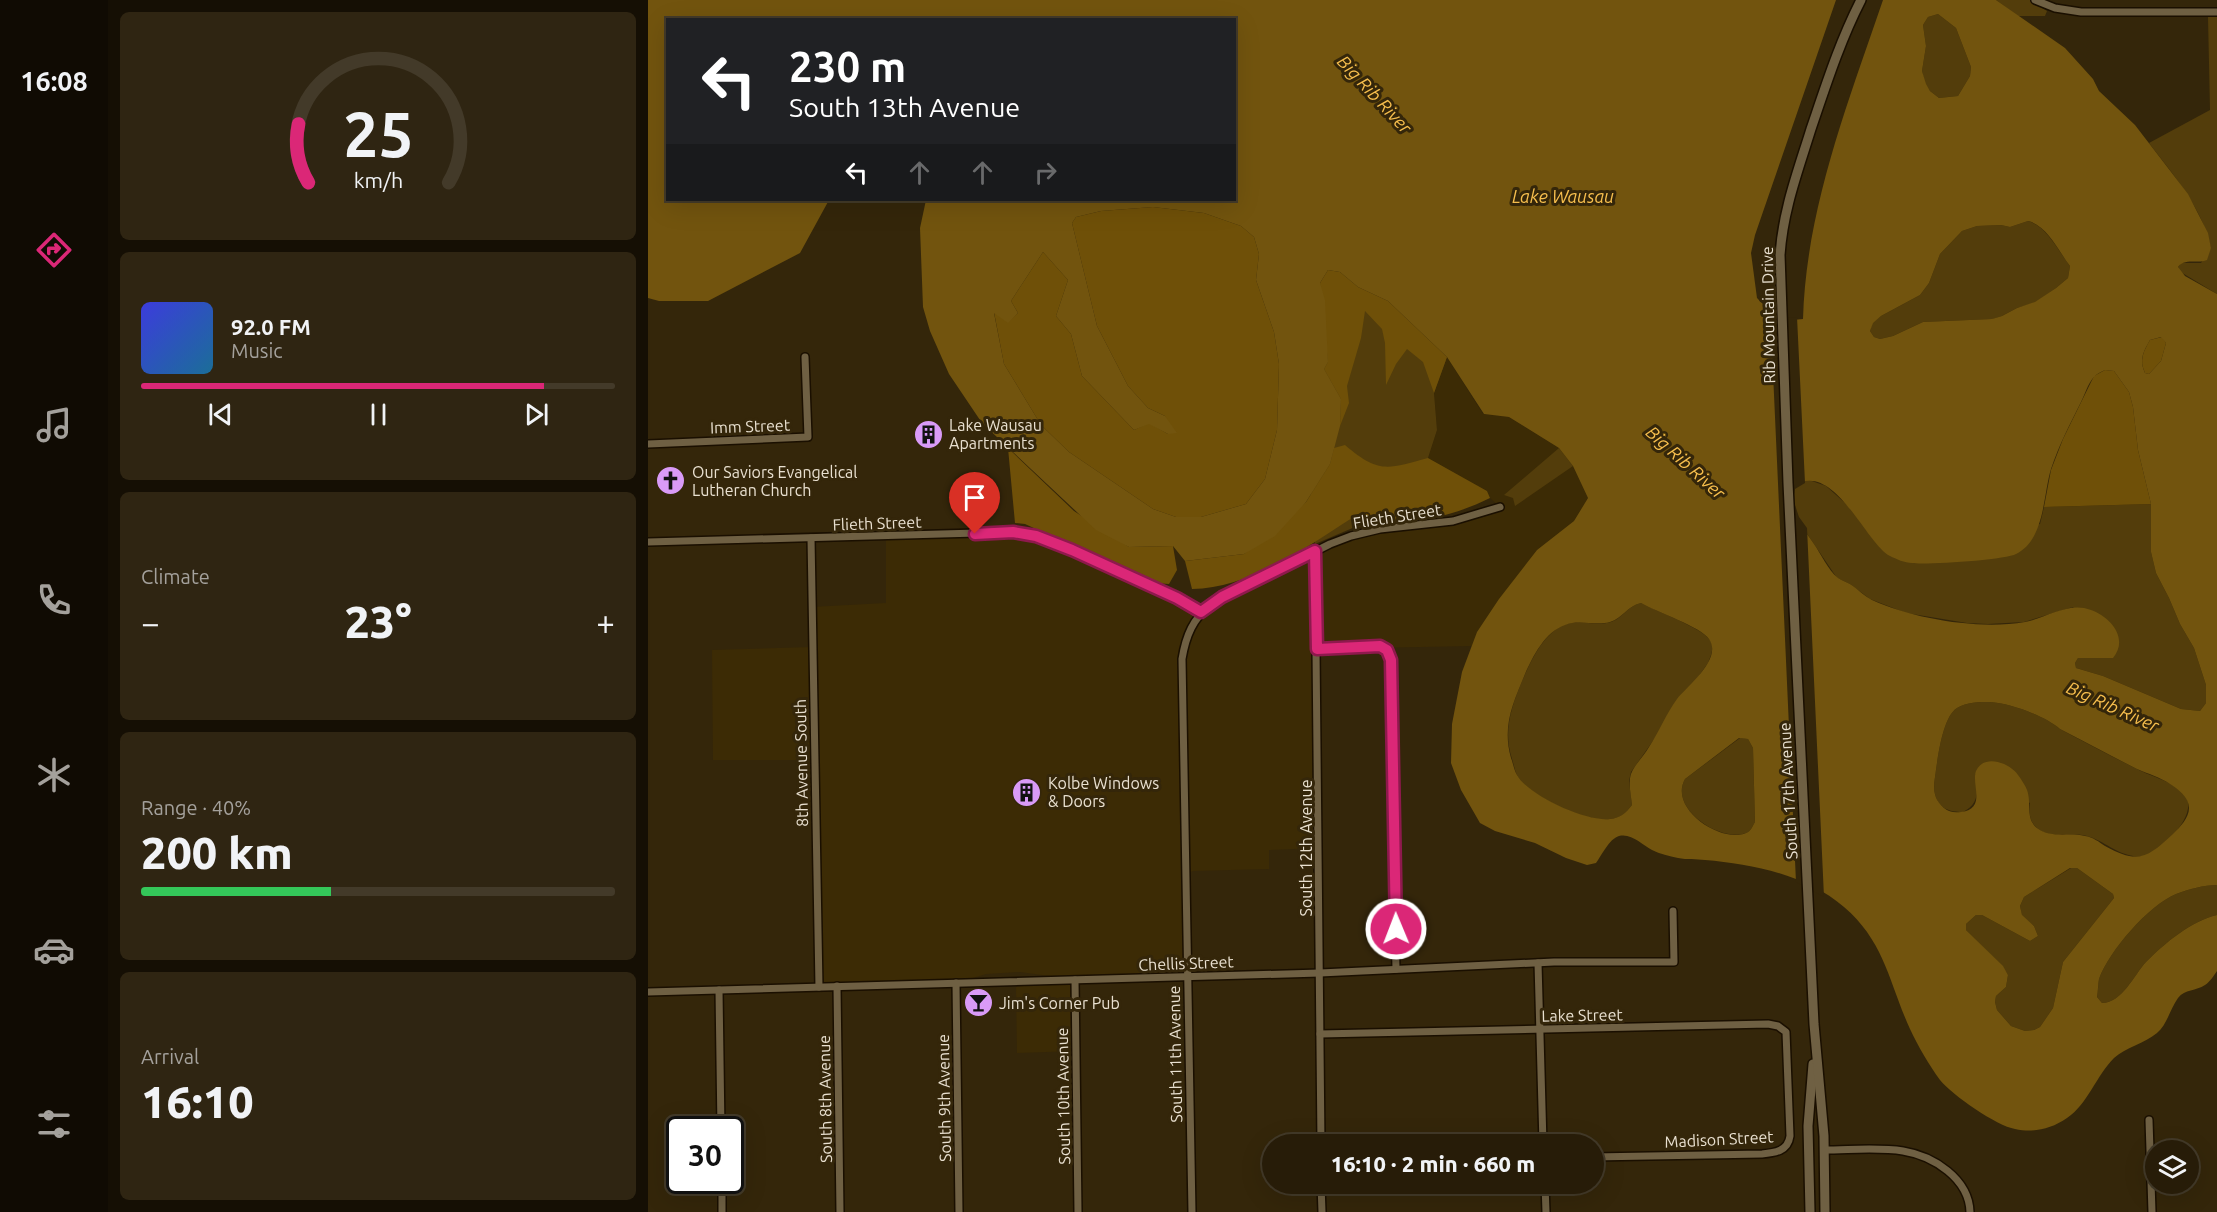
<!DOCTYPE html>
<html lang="en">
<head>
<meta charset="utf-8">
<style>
	:root { --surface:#271c08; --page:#2f2512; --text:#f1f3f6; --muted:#a4a19c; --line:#433a29; --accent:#db2777 }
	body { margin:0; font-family:Ubuntu,sans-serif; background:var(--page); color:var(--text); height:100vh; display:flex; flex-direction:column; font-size:22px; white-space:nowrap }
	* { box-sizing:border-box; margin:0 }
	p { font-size:20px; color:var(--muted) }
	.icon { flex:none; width:33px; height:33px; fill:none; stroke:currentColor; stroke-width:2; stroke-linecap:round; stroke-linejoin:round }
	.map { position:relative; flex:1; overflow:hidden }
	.details { display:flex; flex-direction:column; gap:12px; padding:12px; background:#150f04; width:540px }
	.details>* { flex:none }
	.hud { position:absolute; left:18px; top:18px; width:570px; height:183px; border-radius:0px; box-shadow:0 6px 24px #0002,0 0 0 2px var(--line); background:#202124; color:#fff; overflow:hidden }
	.tools { position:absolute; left:1497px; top:1140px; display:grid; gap:12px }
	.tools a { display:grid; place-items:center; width:54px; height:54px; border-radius:50%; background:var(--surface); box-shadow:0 6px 24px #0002,0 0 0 2px var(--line); font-size:30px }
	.speed { position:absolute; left:18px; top:1116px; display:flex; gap:12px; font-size:30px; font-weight:700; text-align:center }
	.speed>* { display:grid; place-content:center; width:78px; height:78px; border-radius:50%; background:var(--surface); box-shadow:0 6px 24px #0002,0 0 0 2px var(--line); line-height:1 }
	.speed .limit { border:3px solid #111; border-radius:9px; background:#fff; color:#111 }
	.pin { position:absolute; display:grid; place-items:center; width:51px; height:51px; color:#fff; margin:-62px -26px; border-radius:50% 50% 50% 0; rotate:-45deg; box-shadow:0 0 6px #0007 }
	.pin .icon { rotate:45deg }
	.me { position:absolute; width:66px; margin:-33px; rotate:359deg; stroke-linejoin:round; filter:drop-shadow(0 0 4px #0008) }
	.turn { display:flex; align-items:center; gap:21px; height:126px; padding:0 24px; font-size:27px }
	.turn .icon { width:78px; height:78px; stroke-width:2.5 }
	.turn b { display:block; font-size:42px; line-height:51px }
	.lanes { display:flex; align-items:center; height:57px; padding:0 24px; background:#0003; justify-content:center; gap:30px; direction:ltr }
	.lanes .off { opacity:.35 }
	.big { font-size:45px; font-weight:800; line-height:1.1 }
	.details .widget { flex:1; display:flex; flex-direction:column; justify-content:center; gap:9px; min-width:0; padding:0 21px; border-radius:9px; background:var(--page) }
	.details .dial { align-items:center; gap:0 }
	.dial svg { height:156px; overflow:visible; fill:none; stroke:var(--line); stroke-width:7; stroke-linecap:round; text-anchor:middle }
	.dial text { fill:var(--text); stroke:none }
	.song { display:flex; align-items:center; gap:18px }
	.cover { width:72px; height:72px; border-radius:9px; background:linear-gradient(135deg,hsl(240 70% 55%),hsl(200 70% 35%)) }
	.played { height:6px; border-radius:3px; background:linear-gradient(90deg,var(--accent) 85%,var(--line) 85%) }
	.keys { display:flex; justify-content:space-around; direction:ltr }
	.heat { display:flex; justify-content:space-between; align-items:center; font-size:33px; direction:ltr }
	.charge { height:9px; border-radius:4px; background:linear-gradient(90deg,#34c759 40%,var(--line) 0) }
	.trip { position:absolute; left:614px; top:1134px; width:342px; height:60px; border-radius:30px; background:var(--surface); box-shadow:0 6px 24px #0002,0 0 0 2px var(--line); font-weight:800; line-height:60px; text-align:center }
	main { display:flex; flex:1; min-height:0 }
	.tabs { display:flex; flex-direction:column; width:108px; justify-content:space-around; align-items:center; background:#100b03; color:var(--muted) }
	.tabs .icon { width:42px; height:42px }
	.tabs .on { color:var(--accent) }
	.tabs b { font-size:27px; color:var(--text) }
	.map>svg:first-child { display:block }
	.built { fill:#3c2b05 }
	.green { fill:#533d0b }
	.forest { fill:#6f5008 }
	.water { fill:#72540e; fill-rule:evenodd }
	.pier { fill:#34260a }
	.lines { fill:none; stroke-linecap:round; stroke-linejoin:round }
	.street-casing { stroke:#1a0f00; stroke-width:10 }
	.secondary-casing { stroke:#1a0f00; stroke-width:12 }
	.street { stroke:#6f6043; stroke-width:7 }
	.secondary { stroke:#6f6043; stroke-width:9 }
	.route-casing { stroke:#8e194d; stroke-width:15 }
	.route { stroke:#db2777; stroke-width:10 }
	.labels { text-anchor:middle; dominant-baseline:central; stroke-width:6; stroke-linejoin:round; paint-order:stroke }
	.street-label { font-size:16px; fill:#e9e0d0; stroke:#34260a }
	.poi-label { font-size:16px; fill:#e9e0d0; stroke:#34260a; text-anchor:start }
	.water-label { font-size:18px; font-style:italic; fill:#f6be4d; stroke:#34260a }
</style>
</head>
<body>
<main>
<nav class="tabs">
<b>16:08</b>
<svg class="icon on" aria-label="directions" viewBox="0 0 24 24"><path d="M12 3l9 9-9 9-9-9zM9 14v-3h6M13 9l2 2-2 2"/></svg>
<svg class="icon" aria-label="music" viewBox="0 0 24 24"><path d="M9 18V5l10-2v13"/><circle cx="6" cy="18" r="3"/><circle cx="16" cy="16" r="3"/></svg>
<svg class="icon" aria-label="phone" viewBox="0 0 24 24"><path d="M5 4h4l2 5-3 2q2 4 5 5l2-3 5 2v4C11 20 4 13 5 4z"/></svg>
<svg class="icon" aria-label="climate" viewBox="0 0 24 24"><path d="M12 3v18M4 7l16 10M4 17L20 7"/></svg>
<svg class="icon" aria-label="car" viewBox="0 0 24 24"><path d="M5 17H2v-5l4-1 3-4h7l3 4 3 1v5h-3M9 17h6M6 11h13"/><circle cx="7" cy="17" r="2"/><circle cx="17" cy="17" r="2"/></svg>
<svg class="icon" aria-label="filters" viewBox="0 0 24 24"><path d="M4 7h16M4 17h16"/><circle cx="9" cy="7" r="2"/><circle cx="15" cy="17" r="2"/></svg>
</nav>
<section class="details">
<div class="widget dial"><svg viewBox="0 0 100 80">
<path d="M14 69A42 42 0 1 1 86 69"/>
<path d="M14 69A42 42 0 0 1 9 39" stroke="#db2777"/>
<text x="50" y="56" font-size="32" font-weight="700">25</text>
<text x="50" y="72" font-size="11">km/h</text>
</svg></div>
<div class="widget">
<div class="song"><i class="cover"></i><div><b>92.0 FM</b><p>Music</p></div></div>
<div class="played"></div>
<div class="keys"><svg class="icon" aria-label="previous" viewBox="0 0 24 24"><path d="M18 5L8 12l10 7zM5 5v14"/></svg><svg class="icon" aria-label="pause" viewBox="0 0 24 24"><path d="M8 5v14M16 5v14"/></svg><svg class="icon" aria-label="next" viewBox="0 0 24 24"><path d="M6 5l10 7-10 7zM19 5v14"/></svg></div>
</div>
<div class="widget"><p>Climate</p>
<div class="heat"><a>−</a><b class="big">23°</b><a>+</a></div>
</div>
<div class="widget"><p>Range · 40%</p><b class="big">200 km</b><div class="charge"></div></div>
<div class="widget"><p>Arrival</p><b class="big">16:10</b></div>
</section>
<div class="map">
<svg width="1569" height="1212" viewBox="0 0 1569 1212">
	<rect width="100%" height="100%" fill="#34260a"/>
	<path class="built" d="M799,357L835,414L861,417L911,448L925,466L940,498L926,521L889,550L829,632L824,646L670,649L671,848L621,850V869L545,871L538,874L540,976L427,980L428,1051L369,1053L368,987L423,979L372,972L338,974L308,983L171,987L166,760H65L64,650L164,647L163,607L238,603V536L349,533L408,546L553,612L703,536L787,523L851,506L842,498L839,491L780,458L789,430L786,393Z"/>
	<g class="green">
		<path d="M1348,0H1382L1399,11L1397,16H1370Z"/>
		<path d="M1290,14L1308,28L1323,67L1322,76L1310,96L1291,98L1282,91L1277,84L1274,71L1278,46L1275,25L1280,17Z"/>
		<path d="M1560,17H1569V294L1531,271L1530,267L1533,263H1553L1563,248C1554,207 1526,176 1501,143L1562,110Z"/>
		<path d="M1380,221C1399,226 1411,252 1422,266L1420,278L1408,288L1387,303L1369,308L1354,316L1345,319L1275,322L1245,336L1232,339L1226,337L1222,331L1224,323L1233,316L1272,295L1281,283L1292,254L1314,231L1329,226L1353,225L1362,227Z"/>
		<path d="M672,283L799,357L786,393L789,430L780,458V519L707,527L667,544L663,494Z"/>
		<path d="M911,448L925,466L867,506L865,498L856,495Z"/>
		<path d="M1161,480L1178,486L1206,511L1235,550L1241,555L1392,524L1396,507L1503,504V552L1508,573L1521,598L1532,624L1546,648L1558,685V703L1552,711L1533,709L1455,676L1428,668L1427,663L1430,658H1465L1425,607L1376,622L1340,624L1319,623L1258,613L1222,599L1202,584L1189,578L1149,519L1141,499L1144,487L1152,481Z"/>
		<path d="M993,603C1008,611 1054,628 1062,640C1067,647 1063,655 1060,663L983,772L981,781L984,805C978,813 973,818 962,819C937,823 884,797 870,777C867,772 866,765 864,759C855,731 863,708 874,681C883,661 893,638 913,626C929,618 947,627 963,622C975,618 979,606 993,603Z"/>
		<path d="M1342,702C1362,703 1397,716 1412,729C1438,743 1463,756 1489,769C1504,777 1525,781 1537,795C1552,814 1512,853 1496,856C1474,859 1460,843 1442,837C1424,830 1404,841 1389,828C1381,821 1381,813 1382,803L1327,774C1330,790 1332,803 1315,812C1295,812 1286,804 1286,784C1289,765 1293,718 1309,708C1319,702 1331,702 1342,702Z"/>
		<path d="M1092,738L1100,739L1105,748L1107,822C1104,827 1103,831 1098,833C1074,843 1020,809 1037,779Z"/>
		<path d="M1423,868H1429L1465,894L1466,898L1415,962L1405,1008L1392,1027L1386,1030L1377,1031L1363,1026L1349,1010L1347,1002L1348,996L1358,987L1360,975L1354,966L1318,930V924L1328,915H1334L1382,941L1390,936L1386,926L1374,916L1372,906L1376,897Z"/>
		<path d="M1569,885V915C1543,921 1517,943 1498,962C1486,975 1474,1003 1454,1003L1449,997C1450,992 1450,984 1451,979C1461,951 1501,905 1528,894C1541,889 1556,885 1569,885Z"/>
	</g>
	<g class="forest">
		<path d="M505,207L556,213L593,226L606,237L611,254L608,280L626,332L631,364L629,430L617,479L598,504L553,517H528L505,509L421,452L393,425L356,364L346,312L360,322L370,313L363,301L395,252L420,280L408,316L423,334L434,376L486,430L501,423L520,434L517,416L500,408L480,386L449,326L424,223L428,217L453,211Z"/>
		<path d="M680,270L692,272L710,287L740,301L799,357L786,393L775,362L759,349L748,364L738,385L737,343L734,329L717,311L713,338L699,386L701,403L692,426L693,399L676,369L680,362L672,283Z"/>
		<path d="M1514,337L1518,343L1513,361L1501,374L1497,373C1491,360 1495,352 1502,340Z"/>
		<path d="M1457,370L1466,371L1481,392L1485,407L1490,450L1503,504L1396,507L1403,470L1415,439L1446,376Z"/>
		<path d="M697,445C731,474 739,469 780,458L839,491L842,498C800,519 751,528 704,518C656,549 604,587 544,589L537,561L596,554L658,502L682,464L686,448Z"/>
		<path d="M360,448L426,511L481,547L525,546L529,570L521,584L506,583L377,524L367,523Z"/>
	</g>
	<path class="water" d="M0,0H1188L1107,235L1103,253L1109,298L1120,309L1126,322L1155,319C1158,209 1200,103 1235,0H1348L1417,48L1445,79L1451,91L1487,125L1540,194L1560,233L1563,248L1559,260C1549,264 1537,258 1530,267L1537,276L1569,294V885C1556,885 1541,889 1528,894C1501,905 1461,951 1451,979C1450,984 1450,992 1449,997L1454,1003C1474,1003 1486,975 1498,962C1517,943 1543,921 1569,915V971C1566,975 1562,982 1557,985C1548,991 1537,989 1530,998C1522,1009 1519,1025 1509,1033C1497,1043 1477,1048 1466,1058C1448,1076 1440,1104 1419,1118C1403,1129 1386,1133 1367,1129C1349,1126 1304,1095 1292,1080C1281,1065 1270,1046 1262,1029C1241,983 1237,942 1196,907C1159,875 1105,864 1057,860C1048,859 1039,860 1030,858C1021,856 1012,854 1004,850C994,845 984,833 971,836C961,839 954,855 948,863L939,865L918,858L887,843L847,831L832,823L813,790L803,763L804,724L814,672L829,632L851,599L889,550L926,521L940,498L925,466L911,448L861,417L836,414L799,357L740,301L710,287L692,272L680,270L672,283L677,300L680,362L676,369L693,399L692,426L682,464L658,502L627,536L596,554L537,561L525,546L481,547L448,530L334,423L301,374L282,331L275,307L272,228L278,200H586V20H20V200H181L152,253L60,301H11L0,298ZM1290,14L1308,28L1323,67L1322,76L1310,96L1291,98L1282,91L1278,84L1274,71L1278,46L1275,25L1280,17ZM505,207L556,213L593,226L606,237L611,254L608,280L626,332L631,364L629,430L617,479L598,504L553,517H528L505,509L421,452L393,425L356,364L346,313L360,323L370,313L363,301L395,252L420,280L408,316L423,334L434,376L486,430L501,424L520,434L529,433L517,416L500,408L480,386L449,326L424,223L428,217L453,211ZM1380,221C1399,225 1411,252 1422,266L1420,278L1408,288L1387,302L1369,308L1354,316L1344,319L1275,322L1245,336L1232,339L1226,337L1222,331L1225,323L1233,316L1272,295L1281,283L1292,254L1314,231L1329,226L1353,225L1362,227ZM1513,337L1518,343L1513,361L1501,374L1497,373C1491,360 1495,352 1502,340ZM1457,370L1466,371L1481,392L1485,407L1490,450L1503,504V552L1508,573L1521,598L1532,624L1546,648L1558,685V703L1552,711L1533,709L1455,676L1428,668L1427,663L1430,658H1465C1481,639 1463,617 1443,610C1421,601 1398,618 1377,622C1331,630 1266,619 1224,600C1216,596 1210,589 1202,584C1198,582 1193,580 1190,578C1180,570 1173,554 1166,544C1153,525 1139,510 1144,487C1185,457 1217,543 1242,556C1248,559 1257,563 1264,563C1277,565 1358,560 1368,554C1397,540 1395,495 1403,469C1411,445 1422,424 1433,402C1437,394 1440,384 1445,378C1448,374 1453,372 1457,370ZM993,603C1009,612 1053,627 1061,639C1075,659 1039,686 1029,699C1018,714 1011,732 1001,747C996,756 987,764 983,774C980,783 983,795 984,805C978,813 972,818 962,819C938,822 881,796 869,775C866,770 865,763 863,758C854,726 865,703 877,674C885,656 897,632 917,625C931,619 947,626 962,622C975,618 979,606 993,603ZM1342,702C1362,703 1397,716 1412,729C1438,742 1463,756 1489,769C1500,774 1512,777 1522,784C1530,789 1541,797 1541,808C1541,818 1532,827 1525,834C1500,857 1491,865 1457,846C1451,842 1445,837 1437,836C1421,832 1403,839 1389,828C1377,818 1384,804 1379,790C1377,785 1373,779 1370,775C1362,763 1336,753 1328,771C1323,784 1339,809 1313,812C1306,813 1301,812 1296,808C1288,801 1286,795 1286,784C1289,765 1293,718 1309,708C1319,702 1331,702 1342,702ZM1091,738L1100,739L1105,748L1107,822C1104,827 1103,831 1098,833C1074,844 1020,809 1037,779ZM1422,868H1429L1465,894L1466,898L1415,962L1405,1008L1392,1027L1386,1030L1377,1031L1363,1026L1349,1010L1347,1002L1348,996L1358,987L1360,975L1355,966L1318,930V924L1328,915H1334L1382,941L1390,936L1386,926L1374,915L1372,906L1376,897Z"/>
	<path class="pier" d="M1122,306L1128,319L1149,317L1157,483L1147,489L1145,499L1151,517L1159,528L1176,897L1148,882Z"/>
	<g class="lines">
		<defs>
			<g id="street">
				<path d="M1387,0L1407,8L1433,12H1569"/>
				<path d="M0,444L160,437L157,357"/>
				<path d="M163,538L171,987"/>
				<path d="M0,542L365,532C399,537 426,552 456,566C489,581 522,594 553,612"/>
				<path d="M667,551L673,1144"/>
				<path d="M669,649C686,648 733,640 741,654L748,969"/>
				<path d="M890,963L895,1144"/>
				<path d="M427,980L430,1212"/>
				<path d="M308,983L311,1212"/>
				<path d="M189,986L192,1212"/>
				<path d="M71,990L73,1130"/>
				<path d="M0,992L672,973L906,962H1026L1025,911"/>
				<path d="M672,1034L1120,1024L1130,1026L1138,1032L1142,1136C1140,1151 1127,1153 1114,1154L945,1157"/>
				<path d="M1501,1120L1504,1212"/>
				<path d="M1176,1150C1202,1150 1230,1147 1255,1151C1286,1156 1321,1179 1322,1212"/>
				<path d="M74,1180V1212"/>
				<path d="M673,1184L674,1212"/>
				<path d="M897,1184L898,1212"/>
				<path d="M544,1212L534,659C538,635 545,619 563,604L682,544L703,536L732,529L805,521L852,507"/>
			</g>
			<g id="secondary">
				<path d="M1162,1212L1160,1126L1165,1064"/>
				<path d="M1177,1212L1176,1136L1166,1024L1140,483L1132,255C1135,210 1150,171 1163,129C1178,85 1192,41 1213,0"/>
			</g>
		</defs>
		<use href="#street" class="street-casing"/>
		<use href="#secondary" class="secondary-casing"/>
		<use href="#street" class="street"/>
		<use href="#secondary" class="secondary"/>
	</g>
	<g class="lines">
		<defs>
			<path id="route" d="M327,534L365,532L388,536L424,550L529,598L553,612L574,597L667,551L669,649L732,646L739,650L743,660L748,929"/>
		</defs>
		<use href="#route" class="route-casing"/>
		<use href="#route" class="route"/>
	</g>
	<defs>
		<symbol id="building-disc" viewBox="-11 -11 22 22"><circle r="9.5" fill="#d99af7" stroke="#34260a"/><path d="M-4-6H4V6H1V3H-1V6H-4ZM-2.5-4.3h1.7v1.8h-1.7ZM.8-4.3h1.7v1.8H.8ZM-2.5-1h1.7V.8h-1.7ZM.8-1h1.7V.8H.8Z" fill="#111"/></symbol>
		<symbol id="church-disc" viewBox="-11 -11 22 22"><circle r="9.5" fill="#d99af7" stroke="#34260a"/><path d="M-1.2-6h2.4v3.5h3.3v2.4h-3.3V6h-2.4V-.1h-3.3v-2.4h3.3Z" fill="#111"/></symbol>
		<symbol id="bar-disc" viewBox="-11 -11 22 22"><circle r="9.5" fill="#d99af7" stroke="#34260a"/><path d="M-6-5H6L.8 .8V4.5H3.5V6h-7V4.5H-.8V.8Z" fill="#111"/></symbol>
	</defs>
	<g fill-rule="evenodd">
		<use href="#building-disc" x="264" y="418" width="33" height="33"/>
		<use href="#church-disc" x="6" y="464" width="33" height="33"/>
		<use href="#building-disc" x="362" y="776" width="33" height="33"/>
		<use href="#bar-disc" x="314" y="986" width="33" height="33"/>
	</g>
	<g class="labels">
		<g class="street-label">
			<text transform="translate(1120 315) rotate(-91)">Rib Mountain Drive</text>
			<text transform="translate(102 426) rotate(-2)">Imm Street</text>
			<text transform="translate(749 516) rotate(-9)">Flieth Street</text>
			<text transform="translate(229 523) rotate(-2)">Flieth Street</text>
			<text transform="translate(153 763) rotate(-91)">8th Avenue South</text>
			<text transform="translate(1140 791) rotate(-93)">South 17th Avenue</text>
			<text transform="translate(658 848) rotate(-90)">South 12th Avenue</text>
			<text transform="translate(538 963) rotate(-2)">Chellis Street</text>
			<text transform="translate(934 1015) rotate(-1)">Lake Street</text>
			<text transform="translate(527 1054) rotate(-91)">South 11th Avenue</text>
			<text transform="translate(415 1096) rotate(-91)">South 10th Avenue</text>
			<text transform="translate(296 1098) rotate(-91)">South 9th Avenue</text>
			<text transform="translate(177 1099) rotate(-91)">South 8th Avenue</text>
			<text transform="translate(1071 1139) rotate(-3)">Madison Street</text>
		</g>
		<g class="poi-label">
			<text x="301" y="425">Lake Wausau<tspan x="301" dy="18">Apartments</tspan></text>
			<text x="44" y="472">Our Saviors Evangelical<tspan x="44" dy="18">Lutheran Church</tspan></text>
			<text x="400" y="783">Kolbe Windows<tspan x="400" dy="18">&amp; Doors</tspan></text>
			<text x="351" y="1003">Jim's Corner Pub</text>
		</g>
		<g class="water-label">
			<text transform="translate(727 94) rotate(47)">Big Rib River</text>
			<text x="915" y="196">Lake Wausau</text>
			<text transform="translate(1038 462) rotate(42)">Big Rib River</text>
			<text transform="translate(1465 706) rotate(24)">Big Rib River</text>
		</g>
	</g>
</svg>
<div class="tools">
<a><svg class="icon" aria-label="layers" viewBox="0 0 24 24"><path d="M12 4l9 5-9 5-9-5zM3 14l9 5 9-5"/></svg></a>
</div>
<div class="speed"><div class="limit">30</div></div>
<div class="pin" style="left:327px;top:534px;background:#d93025"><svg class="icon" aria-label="arrive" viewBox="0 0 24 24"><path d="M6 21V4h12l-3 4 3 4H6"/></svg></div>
<svg class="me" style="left:748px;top:929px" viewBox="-20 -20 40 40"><circle r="17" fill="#db2777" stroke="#fff" stroke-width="3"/><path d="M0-11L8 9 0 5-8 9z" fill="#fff"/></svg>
<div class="trip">16:10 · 2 min · 660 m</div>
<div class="hud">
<div class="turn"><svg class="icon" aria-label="left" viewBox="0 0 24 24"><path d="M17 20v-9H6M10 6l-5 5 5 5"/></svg><div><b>230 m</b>South 13th Avenue</div></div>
<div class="lanes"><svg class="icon" aria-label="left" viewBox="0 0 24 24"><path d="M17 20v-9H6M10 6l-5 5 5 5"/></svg><svg class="icon off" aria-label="ahead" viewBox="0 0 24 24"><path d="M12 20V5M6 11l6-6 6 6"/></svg><svg class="icon off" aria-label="ahead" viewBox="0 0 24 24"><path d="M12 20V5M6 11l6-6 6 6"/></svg><svg class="icon off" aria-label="right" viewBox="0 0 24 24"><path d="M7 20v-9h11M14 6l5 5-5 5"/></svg></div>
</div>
</div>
</main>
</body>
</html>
